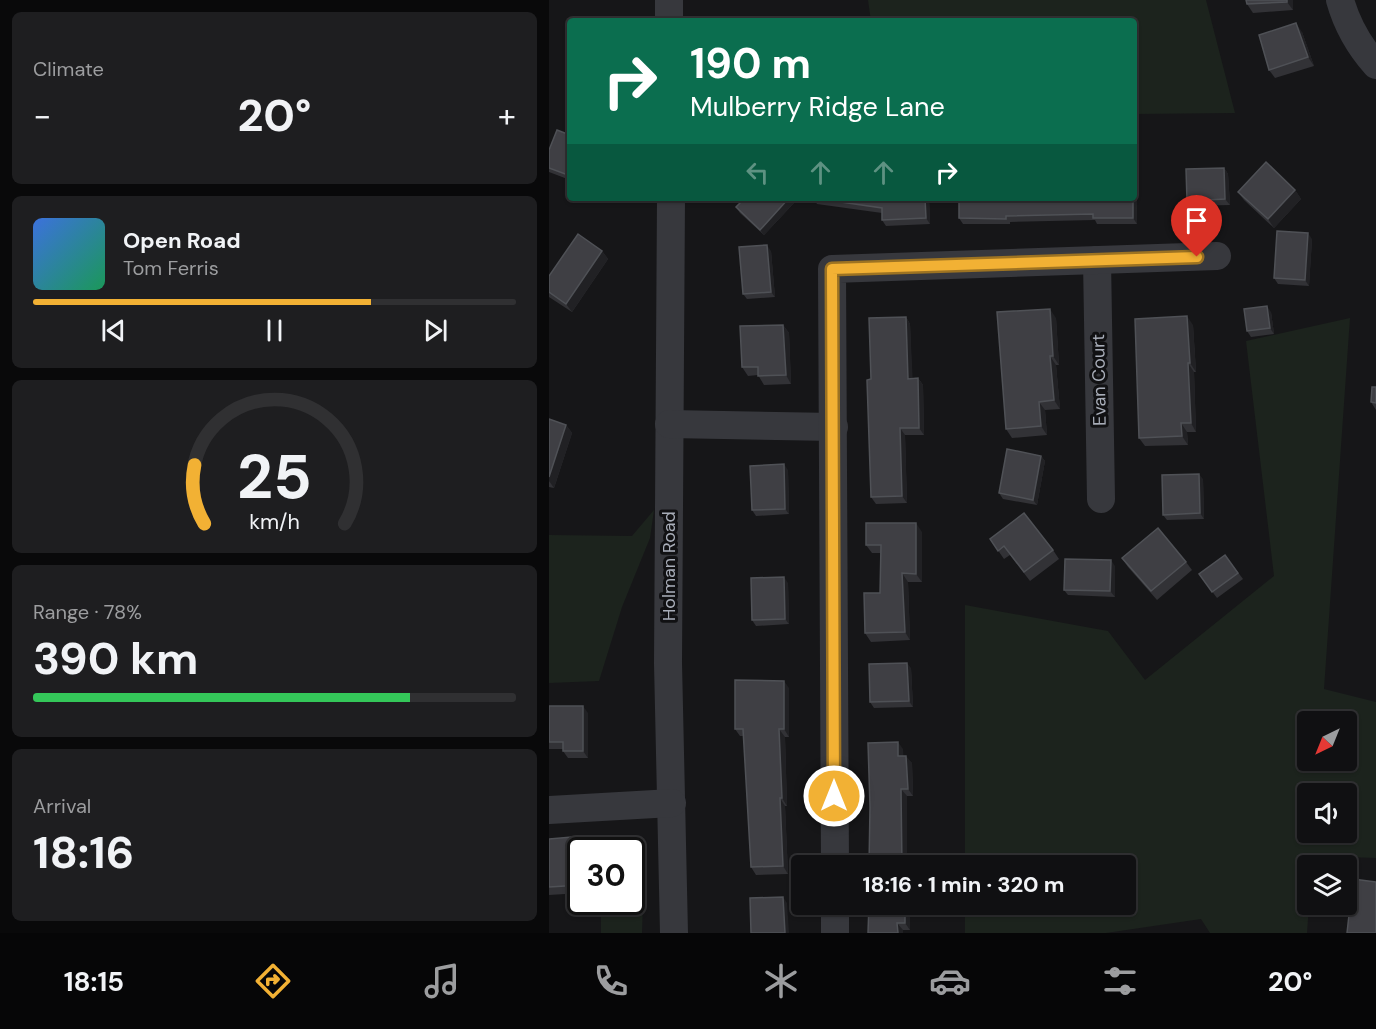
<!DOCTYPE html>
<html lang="en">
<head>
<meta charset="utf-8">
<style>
	:root { --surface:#101012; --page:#1e1e20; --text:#f1f3f6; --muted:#9c9d9f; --line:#303032; --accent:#f2b134 }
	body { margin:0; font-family:"DM Sans",sans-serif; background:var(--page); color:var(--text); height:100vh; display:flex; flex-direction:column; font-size:22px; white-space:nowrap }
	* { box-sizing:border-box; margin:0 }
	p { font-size:20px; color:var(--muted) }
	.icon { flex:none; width:33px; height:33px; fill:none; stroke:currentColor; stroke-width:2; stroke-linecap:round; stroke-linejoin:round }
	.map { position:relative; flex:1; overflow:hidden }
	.drawer { display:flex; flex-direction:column; gap:12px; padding:12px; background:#09090a; width:549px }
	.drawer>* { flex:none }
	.hud { position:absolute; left:18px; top:18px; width:570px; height:183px; border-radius:6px; box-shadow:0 2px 4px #0004,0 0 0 2px var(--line); background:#0b6e4f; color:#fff; overflow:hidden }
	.needle { width:39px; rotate:223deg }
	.fabs { position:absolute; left:748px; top:711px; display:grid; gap:12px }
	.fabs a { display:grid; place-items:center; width:60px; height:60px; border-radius:6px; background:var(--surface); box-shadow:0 2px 4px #0004,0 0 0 2px var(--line); font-size:30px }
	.speed { position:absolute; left:18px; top:837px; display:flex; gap:12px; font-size:30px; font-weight:700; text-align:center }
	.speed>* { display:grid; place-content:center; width:78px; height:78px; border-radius:50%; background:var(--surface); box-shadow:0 2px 4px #0004,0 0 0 2px var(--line); line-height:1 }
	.speed .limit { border:3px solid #111; border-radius:9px; background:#fff; color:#111 }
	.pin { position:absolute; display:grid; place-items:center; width:51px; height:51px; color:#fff; margin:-62px -26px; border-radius:50% 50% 50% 0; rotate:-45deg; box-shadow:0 0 6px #0007 }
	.pin .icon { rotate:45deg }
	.me { position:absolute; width:66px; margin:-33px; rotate:0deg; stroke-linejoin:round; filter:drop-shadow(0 0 4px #0008) }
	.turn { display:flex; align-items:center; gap:21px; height:126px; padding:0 24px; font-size:27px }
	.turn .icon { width:78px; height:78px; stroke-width:2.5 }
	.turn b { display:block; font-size:42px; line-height:51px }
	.lanes { display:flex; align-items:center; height:57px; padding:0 24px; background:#0003; justify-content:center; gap:30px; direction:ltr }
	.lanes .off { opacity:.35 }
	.big { font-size:45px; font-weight:700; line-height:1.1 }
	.drawer .card { flex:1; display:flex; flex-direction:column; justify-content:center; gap:9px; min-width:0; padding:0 21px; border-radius:9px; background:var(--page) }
	.drawer .dial { align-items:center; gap:0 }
	.dial svg { height:156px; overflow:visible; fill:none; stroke:var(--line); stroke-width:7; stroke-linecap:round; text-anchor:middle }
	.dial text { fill:var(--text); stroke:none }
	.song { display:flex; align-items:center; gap:18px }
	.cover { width:72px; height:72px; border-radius:9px; background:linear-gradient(135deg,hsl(220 70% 55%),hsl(150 70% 35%)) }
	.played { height:6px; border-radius:3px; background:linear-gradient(90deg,var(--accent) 70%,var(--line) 70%) }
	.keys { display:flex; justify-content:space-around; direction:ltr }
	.heat { display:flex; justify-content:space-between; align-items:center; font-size:33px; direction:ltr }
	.charge { height:9px; border-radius:4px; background:linear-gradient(90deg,#34c759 78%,var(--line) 0) }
	.trip { position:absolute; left:242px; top:855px; width:345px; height:60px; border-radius:6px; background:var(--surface); box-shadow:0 2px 4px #0004,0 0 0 2px var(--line); font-weight:700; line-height:60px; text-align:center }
	.dock { display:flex; height:96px; justify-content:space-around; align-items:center; background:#060607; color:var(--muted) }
	.dock .icon { width:42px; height:42px }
	.dock .active { color:var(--accent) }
	.dock b { font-size:27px; color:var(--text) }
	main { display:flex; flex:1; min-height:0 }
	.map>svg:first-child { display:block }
	.green { fill:#1c231d; fill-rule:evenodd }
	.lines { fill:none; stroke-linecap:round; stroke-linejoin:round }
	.minor { stroke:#37383d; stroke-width:28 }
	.wall { fill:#323236 }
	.shaded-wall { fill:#212124 }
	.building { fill:#3f3f44; stroke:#4f5156; stroke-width:1.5 }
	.route-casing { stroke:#9d7322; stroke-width:15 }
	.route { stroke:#f2b134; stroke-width:10 }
	.labels { text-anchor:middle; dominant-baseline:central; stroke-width:6; stroke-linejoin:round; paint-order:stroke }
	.street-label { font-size:18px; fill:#a8adb8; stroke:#111113 }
</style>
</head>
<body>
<main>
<section class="drawer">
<div class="card"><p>Climate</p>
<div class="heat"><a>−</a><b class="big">20°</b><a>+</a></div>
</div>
<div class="card">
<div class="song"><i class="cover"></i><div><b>Open Road</b><p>Tom Ferris</p></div></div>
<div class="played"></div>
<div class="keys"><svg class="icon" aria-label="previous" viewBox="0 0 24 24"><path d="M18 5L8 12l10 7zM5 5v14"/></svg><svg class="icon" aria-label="pause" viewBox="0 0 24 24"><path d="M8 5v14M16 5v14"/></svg><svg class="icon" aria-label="next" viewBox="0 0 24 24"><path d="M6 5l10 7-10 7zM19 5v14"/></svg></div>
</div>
<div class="card dial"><svg viewBox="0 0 100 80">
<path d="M14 69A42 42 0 1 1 86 69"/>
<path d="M14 69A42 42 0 0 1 9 39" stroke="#f2b134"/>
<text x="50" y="56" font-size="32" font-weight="700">25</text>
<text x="50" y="72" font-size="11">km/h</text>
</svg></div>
<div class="card"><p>Range · 78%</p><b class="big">390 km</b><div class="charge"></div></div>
<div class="card"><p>Arrival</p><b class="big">18:16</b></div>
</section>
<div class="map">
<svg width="827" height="933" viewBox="0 0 827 933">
	<rect width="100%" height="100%" fill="#161618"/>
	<g class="green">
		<path d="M319,0H657L686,113L585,114V21H322Z"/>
		<path d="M801,318L775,689L827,702V858L798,857L791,865L759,866L760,905L758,933H661L652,919L557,933H416V905L576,904V866L416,865V605L559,631L596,680L725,576L697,341ZM759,722H798V760H759ZM759,794H798V832H759Z"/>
		<path d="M105,510L101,538L73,607L50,681L0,683V535L83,536Z"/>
		<path d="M83,860L95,870L93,933H52V902H82Z"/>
	</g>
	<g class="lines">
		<g class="minor">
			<path d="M120,0V21"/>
			<path d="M791,0C798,25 810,46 827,65"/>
			<path d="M122,198L119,663L125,933"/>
			<path d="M548,260L552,499"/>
			<path d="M120,424L285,427"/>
			<path d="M0,810L123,803"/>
			<path d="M286,866L283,269L668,256"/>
			<path d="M286,904V933"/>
		</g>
	</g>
	<g class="wall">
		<path d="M697,0H744V10L704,13L698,4Z"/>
		<path d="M753,32L765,66L726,78L720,70Z"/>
		<path d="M21,135V180L0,172V150Z"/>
		<path d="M675,168L679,174L681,205L642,206L638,201Z"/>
		<path d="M585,184L587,187L588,224H548L546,220L461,222V224H414L410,218L585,198Z"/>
		<path d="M746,190L752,199L725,228L695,200L689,192Z"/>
		<path d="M264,198H380L381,224L337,226L333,220V213L268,204Z"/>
		<path d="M245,203L215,235L191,213L187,207Z"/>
		<path d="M763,239L760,286L729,284L725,278Z"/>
		<path d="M53,251L59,259L23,312L0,297V276Z"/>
		<path d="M222,251L226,297L198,299L194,294Z"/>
		<path d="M722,312L725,334L702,337L698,331Z"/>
		<path d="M357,317L361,324L363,379L369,378L374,385L375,435H356L358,503L327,504L322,497V379Z"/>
		<path d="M507,318L510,365H507L511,409L496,410L498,435L463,438L457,429Z"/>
		<path d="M234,325L240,333L242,384L215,385L209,375L199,376L193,367Z"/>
		<path d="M644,325L647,372H645L647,432H638L639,445L596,446L590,438Z"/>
		<path d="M827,387V410L822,402Z"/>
		<path d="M0,419L17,425L23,433L5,488L0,487Z"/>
		<path d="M492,456L496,461L488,505L454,499L450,493Z"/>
		<path d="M239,470L240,514L207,516L203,510Z"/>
		<path d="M654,479L655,519L618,520L614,515Z"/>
		<path d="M373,532V582H359L361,640L322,642L316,633L331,593L332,553H323L317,545Z"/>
		<path d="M441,539L504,550L510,559L481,581L461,555L455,559Z"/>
		<path d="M676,555L694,579L668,598L650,574Z"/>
		<path d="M573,558L637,562L643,570L608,600L579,567Z"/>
		<path d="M566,566V597L519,595L515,590Z"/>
		<path d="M239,583L240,624L207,626L203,620Z"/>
		<path d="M362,668L364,707L325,708L321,702Z"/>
		<path d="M240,688V737H236L238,806H236L239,874L207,875L202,867L195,736H191L186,729Z"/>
		<path d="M0,706L39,713V758H19L14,751V749H0Z"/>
		<path d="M354,749V756L363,763L364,796H358L320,866Z"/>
		<path d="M34,836L39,844L40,850H32V893L0,895V839Z"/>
		<path d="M361,904V930H354V933H319Z"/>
	</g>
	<g class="shaded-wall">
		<path d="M738,0H744V10L738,2Z"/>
		<path d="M747,23L753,32L765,66L759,57Z"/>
		<path d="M675,168L679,174L681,205L676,199Z"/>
		<path d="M585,184L587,187L588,224L584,218V198H585Z"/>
		<path d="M746,190L752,199L725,228L719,219Z"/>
		<path d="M240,198H241L245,203L215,235L211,230Z"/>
		<path d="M376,198H380L381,224L377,218Z"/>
		<path d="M759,233L763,239L760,286L756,280Z"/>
		<path d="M218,245L222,251L226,297L222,292Z"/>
		<path d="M53,251L59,259L23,312L17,304Z"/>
		<path d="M718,306L722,312L725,334L721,328Z"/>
		<path d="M501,309L507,318L510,365L504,356Z"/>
		<path d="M638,316L644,325L647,372L641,363Z"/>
		<path d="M357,317L361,324L364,386L359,379Z"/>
		<path d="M234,325L240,333L242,384L237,375Z"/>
		<path d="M501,356L507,365L511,409L505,400Z"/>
		<path d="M639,363L645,372L647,432L642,423Z"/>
		<path d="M369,378L374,385L375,435L370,428Z"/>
		<path d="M490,402L496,410L498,435L492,426Z"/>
		<path d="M632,423L638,432L639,445L633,436Z"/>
		<path d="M17,425L23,433L5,488L0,481V477Z"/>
		<path d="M351,428L356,435L358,503L353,496Z"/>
		<path d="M492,456L496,461L488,505L484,500Z"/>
		<path d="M235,464L239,470L240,514L236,509Z"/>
		<path d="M650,474L654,479L655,519L651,513Z"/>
		<path d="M367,523L373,532V582L367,574Z"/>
		<path d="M562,560L566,566V597L561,591Z"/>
		<path d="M353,573L359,582L361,640L356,632Z"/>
		<path d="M235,577L239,583L240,624L236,619Z"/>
		<path d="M358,663L362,668L364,707L360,701Z"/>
		<path d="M235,681L240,688V737L235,729Z"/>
		<path d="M34,706L39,713V758L34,751Z"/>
		<path d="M230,729L236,737L238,806L233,798Z"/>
		<path d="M349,742L354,749L355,764L349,756Z"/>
		<path d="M357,756L363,763L364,796L359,789Z"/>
		<path d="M352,789L358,796V866H353Z"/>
		<path d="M231,798L236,806L239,874L234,866Z"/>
		<path d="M34,836L39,844L40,850H35Z"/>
		<path d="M234,897L238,903L240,933H236Z"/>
		<path d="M356,904H361V930L356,923Z"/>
		<path d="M348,923L354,930V933H349Z"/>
	</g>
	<g class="building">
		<path d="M697,0H738V2L698,4Z"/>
		<path d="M747,23L759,57L720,70L710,35Z"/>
		<path d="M18,26H21V85H17Z"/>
		<path d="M8,130L21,135V169L19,175L0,168V150Z"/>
		<path d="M717,162L746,190L719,219L689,192Z"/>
		<path d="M675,168L676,199L638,201L637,169Z"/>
		<path d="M196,198H240L211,230L187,207Z"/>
		<path d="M264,198H376L377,218L333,220V208Z"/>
		<path d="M410,198H584V218H544V214L457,216V219L410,218Z"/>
		<path d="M728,231L759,233L756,280L725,278Z"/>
		<path d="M29,234L53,251L17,304L0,292V276Z"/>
		<path d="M218,245L222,292L194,294L190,247Z"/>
		<path d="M718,306L721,328L698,331L695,309Z"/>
		<path d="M501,309L504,356H501L505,400L490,402L492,426L457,429L448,312Z"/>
		<path d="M638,316L641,363H639L642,423H632L633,436L590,438L586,319Z"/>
		<path d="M357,317L359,379L369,378L370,428H351L353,496L322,497L318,380L322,379L320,318Z"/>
		<path d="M234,325L237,375L209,376V367H193L191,326Z"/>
		<path d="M823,387H827V403L822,402Z"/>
		<path d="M0,419L17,425L0,477Z"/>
		<path d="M458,449L492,456L484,500L450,493Z"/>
		<path d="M235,464L236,509L203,510L201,466Z"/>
		<path d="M650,474L651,513L614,515L613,475Z"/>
		<path d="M475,513L504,550L475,572L455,546L449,551L441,539Z"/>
		<path d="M317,523H367V574L353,573L356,632L316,633L315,593H331L332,545H317Z"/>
		<path d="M609,528L637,562L602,591L573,558Z"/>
		<path d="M676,555L689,573L663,592L650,574Z"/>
		<path d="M516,559L562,560L561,591L515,590Z"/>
		<path d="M235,577L236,619L203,620L202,578Z"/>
		<path d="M358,663L360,701L321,702L320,664Z"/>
		<path d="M186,680L235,681V729H230L233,798H231L234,866L202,867L194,729H186Z"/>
		<path d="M0,706H34V751H14V742H0Z"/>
		<path d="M349,742V756H357L359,789H352L353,866H320L321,807L319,743Z"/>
		<path d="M34,836L35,850H32V885L0,887V839Z"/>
		<path d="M804,879L827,882V933H798Z"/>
		<path d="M234,897L236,933H202L201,898Z"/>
		<path d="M320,904H356V923H348L349,933H319Z"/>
	</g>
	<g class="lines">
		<defs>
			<path id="route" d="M285,796L283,269L648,257"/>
		</defs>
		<use href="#route" class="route-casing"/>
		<use href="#route" class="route"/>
	</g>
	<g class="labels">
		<g class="street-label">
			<text transform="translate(550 380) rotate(-91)">Evan Court</text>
			<text transform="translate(120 566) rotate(-90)">Holman Road</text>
		</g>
	</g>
</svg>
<div class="fabs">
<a><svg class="needle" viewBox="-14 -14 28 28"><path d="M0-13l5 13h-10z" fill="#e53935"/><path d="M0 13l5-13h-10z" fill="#9c9d9f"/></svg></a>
<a><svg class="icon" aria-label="sound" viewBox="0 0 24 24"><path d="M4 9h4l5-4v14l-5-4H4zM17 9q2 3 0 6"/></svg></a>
<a><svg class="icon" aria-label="layers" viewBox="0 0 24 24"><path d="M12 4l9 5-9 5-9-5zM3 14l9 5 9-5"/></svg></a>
</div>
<div class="speed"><div class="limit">30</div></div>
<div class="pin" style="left:648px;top:257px;background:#d93025"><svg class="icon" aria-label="arrive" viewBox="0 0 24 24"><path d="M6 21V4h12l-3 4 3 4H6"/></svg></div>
<svg class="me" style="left:285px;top:796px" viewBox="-20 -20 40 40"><circle r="17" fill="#f2b134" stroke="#fff" stroke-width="3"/><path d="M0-11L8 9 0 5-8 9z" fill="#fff"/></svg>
<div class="trip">18:16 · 1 min · 320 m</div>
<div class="hud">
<div class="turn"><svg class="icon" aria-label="right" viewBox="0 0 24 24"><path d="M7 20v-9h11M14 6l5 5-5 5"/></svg><div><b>190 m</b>Mulberry Ridge Lane</div></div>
<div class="lanes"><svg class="icon off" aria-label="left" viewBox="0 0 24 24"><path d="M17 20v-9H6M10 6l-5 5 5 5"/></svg><svg class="icon off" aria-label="ahead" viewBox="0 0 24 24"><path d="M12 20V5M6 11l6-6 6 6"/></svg><svg class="icon off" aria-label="ahead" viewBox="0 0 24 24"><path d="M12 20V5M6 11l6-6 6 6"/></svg><svg class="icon" aria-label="right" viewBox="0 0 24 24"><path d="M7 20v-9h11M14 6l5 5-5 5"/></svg></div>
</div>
</div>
</main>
<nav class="dock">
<b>18:15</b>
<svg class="icon active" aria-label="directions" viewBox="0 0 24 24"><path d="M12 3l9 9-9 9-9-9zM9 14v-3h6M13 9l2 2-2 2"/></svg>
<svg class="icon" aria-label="music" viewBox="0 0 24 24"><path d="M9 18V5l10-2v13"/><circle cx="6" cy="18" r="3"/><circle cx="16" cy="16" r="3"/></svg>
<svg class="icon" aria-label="phone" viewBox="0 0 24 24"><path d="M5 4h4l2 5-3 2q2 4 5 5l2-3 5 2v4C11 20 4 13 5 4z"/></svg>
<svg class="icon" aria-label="climate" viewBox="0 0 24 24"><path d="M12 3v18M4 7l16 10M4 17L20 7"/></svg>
<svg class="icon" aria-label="car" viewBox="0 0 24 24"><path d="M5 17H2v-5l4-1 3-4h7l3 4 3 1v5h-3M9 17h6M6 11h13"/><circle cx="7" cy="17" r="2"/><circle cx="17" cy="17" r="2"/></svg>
<svg class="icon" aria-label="filters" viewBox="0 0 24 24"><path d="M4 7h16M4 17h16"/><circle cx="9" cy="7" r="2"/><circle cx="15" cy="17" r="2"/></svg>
<b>20°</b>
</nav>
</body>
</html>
